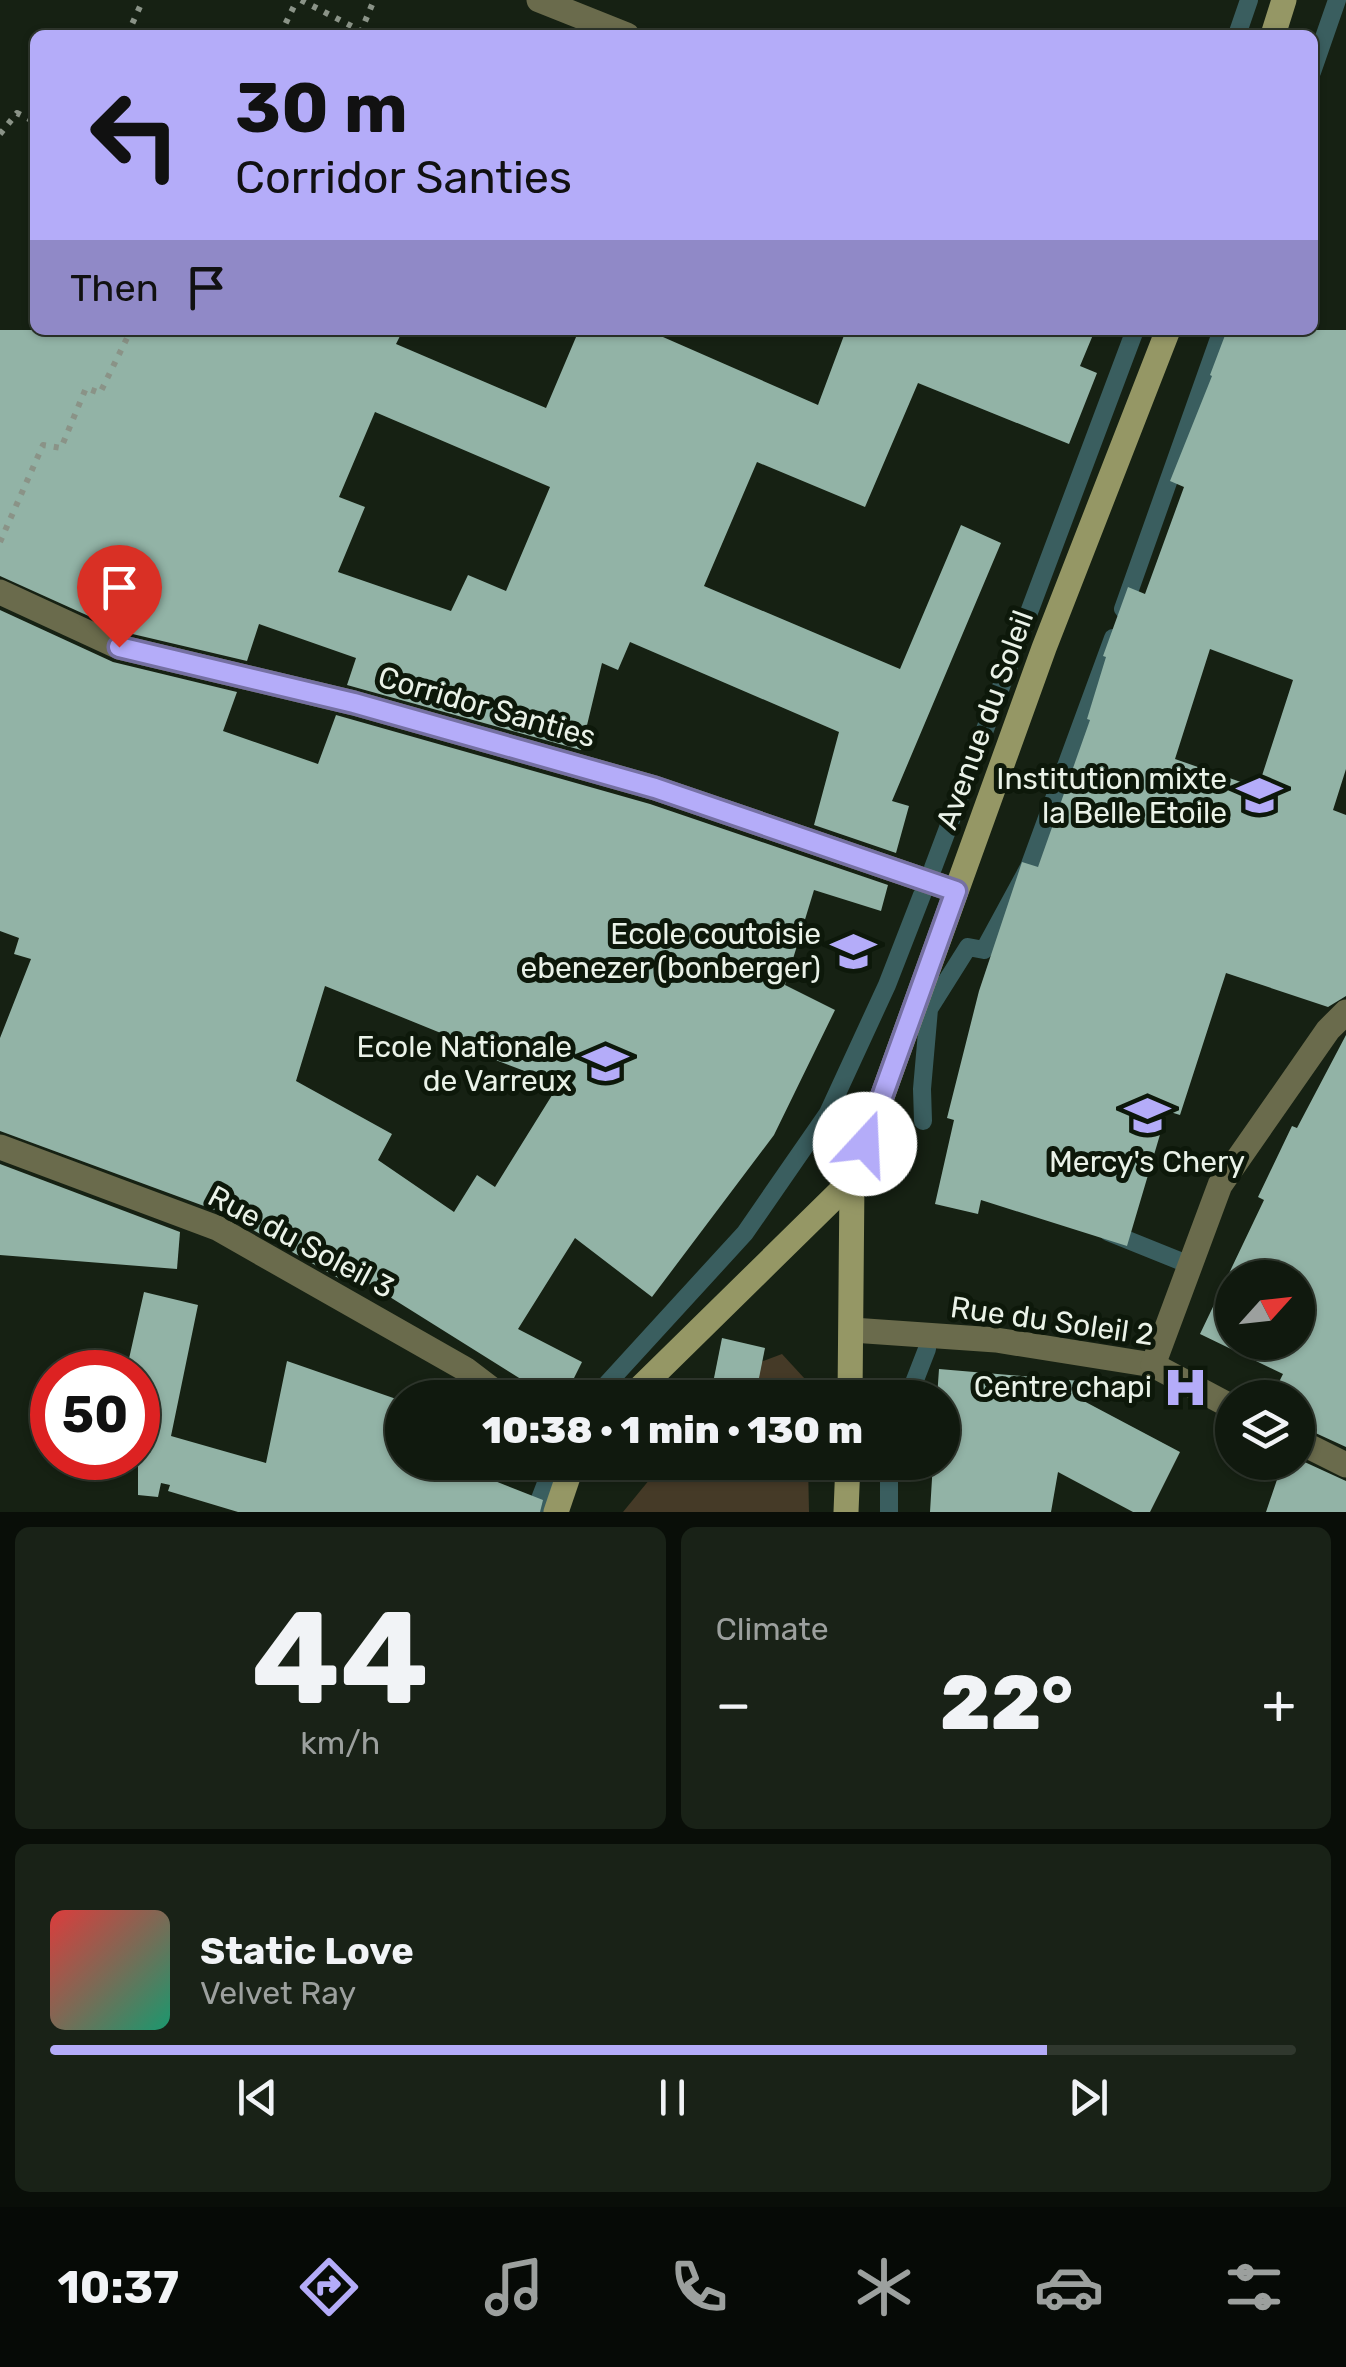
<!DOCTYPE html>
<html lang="en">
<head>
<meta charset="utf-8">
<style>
	:root { --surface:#10190e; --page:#192217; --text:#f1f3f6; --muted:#9ca09e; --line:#30382e; --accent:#b4acf9 }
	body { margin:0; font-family:Rubik,sans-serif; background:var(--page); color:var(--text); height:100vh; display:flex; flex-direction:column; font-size:38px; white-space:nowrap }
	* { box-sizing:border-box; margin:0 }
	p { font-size:32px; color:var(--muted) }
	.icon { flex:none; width:55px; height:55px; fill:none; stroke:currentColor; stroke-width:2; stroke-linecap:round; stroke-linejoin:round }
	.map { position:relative; height:1512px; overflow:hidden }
	.side { display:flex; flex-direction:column; gap:15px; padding:15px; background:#090e08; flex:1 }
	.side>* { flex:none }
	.banner { position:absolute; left:30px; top:30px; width:1288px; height:305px; border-radius:15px; box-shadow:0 2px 8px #0004,0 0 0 2px var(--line); background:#b4acf9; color:#111; overflow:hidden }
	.needle { width:65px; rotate:63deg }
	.buttons { position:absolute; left:1215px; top:1260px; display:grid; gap:20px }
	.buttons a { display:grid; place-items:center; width:100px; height:100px; border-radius:50%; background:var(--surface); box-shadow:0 2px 8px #0004,0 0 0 2px var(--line); font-size:50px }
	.speed { position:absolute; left:30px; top:1350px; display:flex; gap:20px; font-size:50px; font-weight:700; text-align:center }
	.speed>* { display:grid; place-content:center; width:130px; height:130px; border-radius:50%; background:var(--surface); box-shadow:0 2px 8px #0004,0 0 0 2px var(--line); line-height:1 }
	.speed .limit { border:15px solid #d22; background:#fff; color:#111 }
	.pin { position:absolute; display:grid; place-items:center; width:85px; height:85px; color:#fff; margin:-102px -42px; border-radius:50% 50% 50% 0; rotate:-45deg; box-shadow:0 0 10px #0007 }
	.pin .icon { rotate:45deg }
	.me { position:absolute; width:110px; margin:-55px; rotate:20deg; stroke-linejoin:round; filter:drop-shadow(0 0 8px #0008) }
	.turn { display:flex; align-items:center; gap:35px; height:210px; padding:0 40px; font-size:45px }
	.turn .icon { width:130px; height:130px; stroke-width:2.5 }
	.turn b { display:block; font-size:70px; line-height:85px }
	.then { display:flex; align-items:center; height:95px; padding:0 40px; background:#0003; gap:20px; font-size:38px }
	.big { font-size:75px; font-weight:800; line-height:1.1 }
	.side .card { flex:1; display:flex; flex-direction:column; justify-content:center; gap:15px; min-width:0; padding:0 35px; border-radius:15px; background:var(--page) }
	.side .dial { align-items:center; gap:0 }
	.dial b { font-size:130px; line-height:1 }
	.song { display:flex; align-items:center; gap:30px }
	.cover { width:120px; height:120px; border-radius:15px; background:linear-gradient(135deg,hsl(0 70% 55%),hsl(160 70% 35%)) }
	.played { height:10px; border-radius:5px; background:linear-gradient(90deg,var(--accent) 80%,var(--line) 80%) }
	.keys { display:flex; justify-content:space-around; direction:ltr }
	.heat { display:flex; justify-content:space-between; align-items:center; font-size:55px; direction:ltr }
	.side .tiles { flex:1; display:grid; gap:15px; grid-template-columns:1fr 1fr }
	.card:last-child { grid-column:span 2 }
	.trip { position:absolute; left:385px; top:1380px; width:575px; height:100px; border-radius:50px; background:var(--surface); box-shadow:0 2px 8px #0004,0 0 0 2px var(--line); font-weight:800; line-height:100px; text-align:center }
	.tab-bar { display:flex; height:160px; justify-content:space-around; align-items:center; background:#060a06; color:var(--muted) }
	.tab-bar .icon { width:70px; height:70px }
	.tab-bar .active { color:var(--accent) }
	.tab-bar b { font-size:45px; color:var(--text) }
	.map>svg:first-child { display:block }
	.green { fill:#453a27 }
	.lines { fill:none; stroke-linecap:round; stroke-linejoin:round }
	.stream { stroke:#3a5e5f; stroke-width:18 }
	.building { fill:#92b3a6; fill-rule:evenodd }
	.path { stroke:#8a9387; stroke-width:6; stroke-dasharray:5 8; stroke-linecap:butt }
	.street { stroke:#6a6b4c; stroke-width:25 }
	.secondary { stroke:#959765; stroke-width:25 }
	.route-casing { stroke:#7570a2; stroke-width:25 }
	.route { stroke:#b4acf9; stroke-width:18 }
	.labels { text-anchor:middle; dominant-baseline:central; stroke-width:10; stroke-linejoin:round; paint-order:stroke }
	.street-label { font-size:30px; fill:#eaf2e8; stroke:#0d180a }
	.poi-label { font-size:30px; fill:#eaf2e8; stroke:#0d180a; text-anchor:end }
</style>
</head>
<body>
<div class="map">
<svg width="1346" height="1512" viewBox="0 0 1346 1512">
	<rect width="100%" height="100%" fill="#162113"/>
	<g class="green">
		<path d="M782,1354L805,1379L806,1397L720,1398L747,1367Z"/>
		<path d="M663,1463H808L809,1512H623Z"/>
	</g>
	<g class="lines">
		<g class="stream">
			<path d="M1237,35L1249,0"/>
			<path d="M1312,72L1337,0"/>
			<path d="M1123,609L1222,330"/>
			<path d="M933,868L1135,330"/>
			<path d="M923,1121L922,1089L929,1009L968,947L984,950L1029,867L1113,638"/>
			<path d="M1108,1232L1180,1261"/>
			<path d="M594,1398L745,1233L828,1113L887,985L922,895"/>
			<path d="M908,1398L927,1349"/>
			<path d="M889,1462V1512"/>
			<path d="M535,1512L551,1470"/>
		</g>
	</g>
	<g class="building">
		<path d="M0,330H403L396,344L546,408L579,330H647L818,405L846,330H1095L1080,366L1097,373L1069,444L918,383L865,507L757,462L704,586L900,669L961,525L1001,543L892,801L909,806L896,853L814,825L839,732L630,642L618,670L602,663L581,750L347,685L356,658L259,624L247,661L124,632L0,576ZM375,412L550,487L506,591L468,575L451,611L338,572L365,507L339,497Z"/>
		<path d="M1227,330H1346V769L1333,810L1346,815V996L1328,1007L1226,973L1180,1115L1167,1111L1127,1246L981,1200L978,1214L935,1204L954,1120L947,1118L979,991L1022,862L1038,867L1090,720L1087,719L1106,657L1103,656L1128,587L1145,594L1184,487L1170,481L1212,376L1210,375ZM1210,649L1293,680L1258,788L1175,759Z"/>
		<path d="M0,610L113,662L237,692L223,731L318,764L336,715L650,804L888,885L881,911L814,890L785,985L835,1010L774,1135L652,1297L575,1238L518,1329L582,1362L564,1398H551L342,1267L340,1279L223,1213L0,1131V1038L31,959L14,954L19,938L0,931ZM325,986L458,1040L456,1045L559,1084L495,1187L477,1175L454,1212L378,1160L392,1134L296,1081Z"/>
		<path d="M1346,1035V1447L1298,1425L1306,1398H1271L1283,1374L1200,1334L1264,1200L1258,1197L1292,1126L1297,1128ZM1232,1278H1298V1342H1232Z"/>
		<path d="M0,1164L180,1232L177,1269L0,1255Z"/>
		<path d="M144,1292L198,1305L171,1436L266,1463L287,1361L402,1401V1462H447L543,1500L540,1512H238L168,1491L170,1485L161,1483L158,1497L138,1495V1372H126Z"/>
		<path d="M722,1338L765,1348L755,1398H710Z"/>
		<path d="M939,1369L1080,1381L1078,1398L1180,1452L1150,1512H1133L1058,1472L1051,1512H930L933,1462H942V1398H937Z"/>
		<path d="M1298,1459L1346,1481V1512H1266L1283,1462H1298Z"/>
	</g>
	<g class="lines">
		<g class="path">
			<path d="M301,0L361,31L374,0"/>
			<path d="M127,35L143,0"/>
			<path d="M280,35L297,0"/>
			<path d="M0,134L17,113L35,122"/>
			<path d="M0,542L43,445L61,448L86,388L100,393L131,330"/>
		</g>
		<g class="street">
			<path d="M539,0L627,35"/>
			<path d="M0,592L119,647L354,703L655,788L956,891"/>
			<path d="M0,1147L217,1228L465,1369L503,1398"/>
			<path d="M852,1330L996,1340L1153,1365L1232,1407"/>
			<path d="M1153,1365L1220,1185L1328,1030L1346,1012"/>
			<path d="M1298,1441L1346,1465"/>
		</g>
		<g class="secondary">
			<path d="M1273,35L1284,0"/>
			<path d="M630,1398L852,1180L1044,648L1168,330"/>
			<path d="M850,1398L852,1180"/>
			<path d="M556,1512L573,1462"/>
			<path d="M846,1512L848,1462"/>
		</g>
	</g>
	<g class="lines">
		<defs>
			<path id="route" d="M119,647L354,703L655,788L956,891L865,1144"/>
		</defs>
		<use href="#route" class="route-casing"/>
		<use href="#route" class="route"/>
	</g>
	<defs>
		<symbol id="school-bare" viewBox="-9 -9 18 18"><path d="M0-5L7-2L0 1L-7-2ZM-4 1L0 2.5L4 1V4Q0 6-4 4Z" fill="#b4acf9" stroke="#0d180a" stroke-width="2.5" paint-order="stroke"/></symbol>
		<symbol id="hospital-bare" viewBox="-9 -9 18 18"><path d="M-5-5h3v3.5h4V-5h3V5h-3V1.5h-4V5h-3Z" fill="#b4acf9" stroke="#0d180a" stroke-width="2.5" paint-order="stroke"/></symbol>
	</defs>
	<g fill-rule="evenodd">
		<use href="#school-bare" x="1228" y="764" width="63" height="63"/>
		<use href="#school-bare" x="822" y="920" width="63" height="63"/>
		<use href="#school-bare" x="574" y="1032" width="63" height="63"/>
		<use href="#school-bare" x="1116" y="1084" width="63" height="63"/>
		<use href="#hospital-bare" x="1154" y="1356" width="63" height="63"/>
	</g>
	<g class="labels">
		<g class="street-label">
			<text transform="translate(487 707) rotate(16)">Corridor Santies</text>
			<text transform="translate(985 720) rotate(-70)">Avenue du Soleil</text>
			<text transform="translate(301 1242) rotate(28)">Rue du Soleil 3</text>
			<text transform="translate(1052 1321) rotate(8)">Rue du Soleil 2</text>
		</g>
		<g class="poi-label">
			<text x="1227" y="779">Institution mixte<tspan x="1227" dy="34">la Belle Etoile</tspan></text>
			<text x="821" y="934">Ecole coutoisie<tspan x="821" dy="34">ebenezer (bonberger)</tspan></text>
			<text x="572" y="1047">Ecole Nationale<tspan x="572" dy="34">de Varreux</tspan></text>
			<text x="1147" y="1162" text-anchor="middle">Mercy's Chery</text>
			<text x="1152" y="1387">Centre chapi</text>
		</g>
	</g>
</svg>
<div class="buttons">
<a><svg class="needle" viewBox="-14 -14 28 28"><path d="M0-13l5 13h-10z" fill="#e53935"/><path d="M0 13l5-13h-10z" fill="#9ca09e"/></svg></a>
<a><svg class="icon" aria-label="layers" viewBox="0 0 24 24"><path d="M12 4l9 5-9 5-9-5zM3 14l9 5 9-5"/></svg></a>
</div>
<div class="speed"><div class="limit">50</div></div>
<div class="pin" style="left:119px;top:647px;background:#d93025"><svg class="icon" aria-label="arrive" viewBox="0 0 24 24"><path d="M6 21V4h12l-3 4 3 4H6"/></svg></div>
<svg class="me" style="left:865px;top:1144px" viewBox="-20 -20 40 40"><circle r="19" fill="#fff"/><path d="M0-13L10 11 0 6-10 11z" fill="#b4acf9"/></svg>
<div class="trip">10:38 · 1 min · 130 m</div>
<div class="banner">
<div class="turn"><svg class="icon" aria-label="left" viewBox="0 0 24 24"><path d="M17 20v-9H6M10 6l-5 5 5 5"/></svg><div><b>30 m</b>Corridor Santies</div></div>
<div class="then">Then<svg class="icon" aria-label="arrive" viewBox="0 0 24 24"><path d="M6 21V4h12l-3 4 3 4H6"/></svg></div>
</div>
</div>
<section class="side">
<div class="tiles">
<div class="card dial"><b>44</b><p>km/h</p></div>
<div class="card"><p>Climate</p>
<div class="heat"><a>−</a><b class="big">22°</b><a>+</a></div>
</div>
<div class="card">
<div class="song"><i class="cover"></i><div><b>Static Love</b><p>Velvet Ray</p></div></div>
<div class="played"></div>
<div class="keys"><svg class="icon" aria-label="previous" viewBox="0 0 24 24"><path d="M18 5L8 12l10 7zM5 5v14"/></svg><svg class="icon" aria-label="pause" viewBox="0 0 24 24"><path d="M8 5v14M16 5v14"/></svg><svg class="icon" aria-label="next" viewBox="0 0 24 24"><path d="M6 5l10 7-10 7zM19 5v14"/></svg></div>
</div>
</div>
</section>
<nav class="tab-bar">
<b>10:37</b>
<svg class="icon active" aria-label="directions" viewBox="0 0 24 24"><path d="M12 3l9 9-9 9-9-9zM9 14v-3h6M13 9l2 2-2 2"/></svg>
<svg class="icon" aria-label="music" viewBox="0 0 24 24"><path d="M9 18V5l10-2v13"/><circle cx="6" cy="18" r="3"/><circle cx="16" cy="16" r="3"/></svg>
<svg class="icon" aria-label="phone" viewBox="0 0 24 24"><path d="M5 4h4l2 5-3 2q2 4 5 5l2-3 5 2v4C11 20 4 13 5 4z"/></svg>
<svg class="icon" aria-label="climate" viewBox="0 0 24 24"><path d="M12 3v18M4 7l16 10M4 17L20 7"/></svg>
<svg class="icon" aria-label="car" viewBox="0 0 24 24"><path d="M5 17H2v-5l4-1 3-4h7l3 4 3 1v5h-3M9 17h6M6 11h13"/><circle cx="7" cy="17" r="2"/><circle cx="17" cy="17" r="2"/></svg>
<svg class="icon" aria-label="filters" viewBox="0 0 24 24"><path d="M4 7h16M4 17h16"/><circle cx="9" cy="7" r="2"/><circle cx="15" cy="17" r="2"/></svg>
</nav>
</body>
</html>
